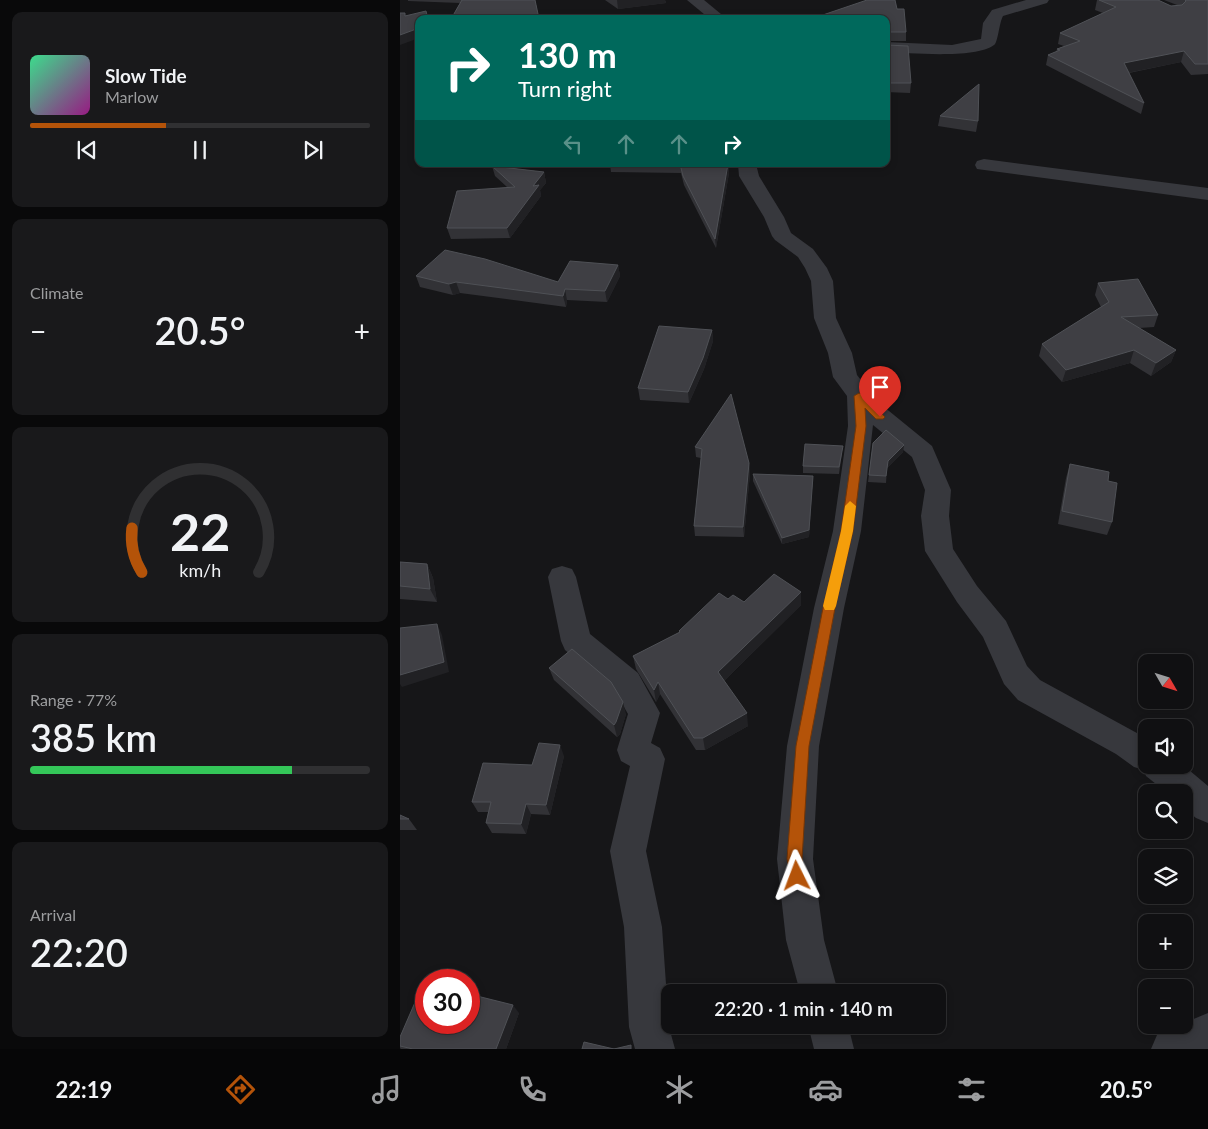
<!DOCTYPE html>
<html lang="en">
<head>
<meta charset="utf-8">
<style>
	:root { --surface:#101012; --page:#19191b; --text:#f1f3f6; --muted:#9c9d9f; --line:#303032; --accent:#b45309 }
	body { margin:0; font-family:Lato,sans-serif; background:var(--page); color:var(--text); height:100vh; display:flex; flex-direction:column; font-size:19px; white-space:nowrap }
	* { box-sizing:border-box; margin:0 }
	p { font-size:16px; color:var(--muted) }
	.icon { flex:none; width:28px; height:28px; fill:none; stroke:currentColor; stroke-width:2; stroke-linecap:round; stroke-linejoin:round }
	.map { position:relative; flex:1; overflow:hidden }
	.panel { display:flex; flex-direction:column; gap:12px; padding:12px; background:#09090a; width:400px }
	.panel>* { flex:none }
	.guide { position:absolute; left:15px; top:15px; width:475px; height:152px; border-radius:10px; box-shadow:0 2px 8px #0003,0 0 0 1px var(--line); background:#00695c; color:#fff; overflow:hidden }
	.needle { width:32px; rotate:129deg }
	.controls { position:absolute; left:738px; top:654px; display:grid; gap:10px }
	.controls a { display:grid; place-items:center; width:55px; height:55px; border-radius:10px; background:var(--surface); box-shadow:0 2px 8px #0003,0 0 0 1px var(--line); font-size:25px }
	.speed { position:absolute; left:15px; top:969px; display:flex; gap:10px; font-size:25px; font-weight:700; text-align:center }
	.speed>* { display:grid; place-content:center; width:65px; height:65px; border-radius:50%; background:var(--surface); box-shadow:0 2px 8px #0003,0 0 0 1px var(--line); line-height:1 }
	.speed .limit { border:8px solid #d22; background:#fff; color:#111 }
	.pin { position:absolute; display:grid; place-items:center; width:42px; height:42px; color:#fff; margin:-51px -21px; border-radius:50% 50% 50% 0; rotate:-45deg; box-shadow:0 0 5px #0007 }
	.pin .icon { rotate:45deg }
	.me { position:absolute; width:55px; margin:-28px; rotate:357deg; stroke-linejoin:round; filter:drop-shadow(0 0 4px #0008) }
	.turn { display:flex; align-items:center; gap:18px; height:105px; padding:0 20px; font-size:22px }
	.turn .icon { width:65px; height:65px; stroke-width:2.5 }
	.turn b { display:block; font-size:35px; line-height:42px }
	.lanes { display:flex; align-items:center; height:48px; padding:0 20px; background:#0003; justify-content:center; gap:25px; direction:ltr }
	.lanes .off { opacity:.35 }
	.big { font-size:38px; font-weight:600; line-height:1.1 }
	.panel .card { flex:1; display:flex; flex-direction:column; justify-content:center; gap:8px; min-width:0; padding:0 18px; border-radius:10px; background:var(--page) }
	.panel .dial { align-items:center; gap:0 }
	.dial svg { height:130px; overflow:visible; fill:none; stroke:var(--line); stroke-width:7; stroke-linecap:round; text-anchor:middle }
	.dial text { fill:var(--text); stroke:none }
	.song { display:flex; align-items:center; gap:15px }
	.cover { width:60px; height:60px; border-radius:8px; background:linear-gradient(135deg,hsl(150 70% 55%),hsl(310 70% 35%)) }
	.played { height:5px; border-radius:2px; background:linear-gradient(90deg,var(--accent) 40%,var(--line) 40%) }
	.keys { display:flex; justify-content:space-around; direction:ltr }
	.heat { display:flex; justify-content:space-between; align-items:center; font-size:28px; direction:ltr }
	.charge { height:8px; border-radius:4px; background:linear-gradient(90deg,#34c759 77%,var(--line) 0) }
	.trip { position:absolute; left:261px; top:984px; width:285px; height:50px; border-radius:10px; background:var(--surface); box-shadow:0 2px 8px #0003,0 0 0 1px var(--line); font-weight:600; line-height:50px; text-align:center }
	.tab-bar { display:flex; height:80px; justify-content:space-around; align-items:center; background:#060607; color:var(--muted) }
	.tab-bar .icon { width:35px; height:35px }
	.tab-bar .current { color:var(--accent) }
	.tab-bar b { font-size:22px; color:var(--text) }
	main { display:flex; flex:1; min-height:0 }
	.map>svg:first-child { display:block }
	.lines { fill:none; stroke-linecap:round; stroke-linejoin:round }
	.minor { fill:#37383d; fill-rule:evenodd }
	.wall { fill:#323236 }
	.shaded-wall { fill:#212124 }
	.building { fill:#3f3f44; stroke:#4f5156 }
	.route { fill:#b45309; stroke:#753606 }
	.slow { fill:#f59e0b }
</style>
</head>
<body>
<main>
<section class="panel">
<div class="card">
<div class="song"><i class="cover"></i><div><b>Slow Tide</b><p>Marlow</p></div></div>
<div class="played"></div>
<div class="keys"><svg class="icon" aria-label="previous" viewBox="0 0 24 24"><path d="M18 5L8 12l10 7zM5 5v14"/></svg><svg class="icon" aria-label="pause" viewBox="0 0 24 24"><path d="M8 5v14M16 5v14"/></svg><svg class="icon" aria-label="next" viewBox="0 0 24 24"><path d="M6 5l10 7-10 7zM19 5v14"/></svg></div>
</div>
<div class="card"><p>Climate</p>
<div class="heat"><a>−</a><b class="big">20.5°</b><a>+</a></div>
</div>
<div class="card dial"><svg viewBox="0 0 100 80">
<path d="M14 69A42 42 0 1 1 86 69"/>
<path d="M14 69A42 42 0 0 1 8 42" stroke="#b45309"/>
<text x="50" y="56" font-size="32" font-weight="700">22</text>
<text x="50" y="72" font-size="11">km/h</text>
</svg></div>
<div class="card"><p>Range · 77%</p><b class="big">385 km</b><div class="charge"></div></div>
<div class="card"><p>Arrival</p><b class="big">22:20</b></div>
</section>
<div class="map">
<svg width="808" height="1049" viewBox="0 0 808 1049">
	<rect width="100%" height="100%" fill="#161618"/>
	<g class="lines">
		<g class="minor">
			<path d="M287,0H304L327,19H310Z"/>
			<path d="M626,0H649L647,3L603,16C599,23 598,43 594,45C576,59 510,53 486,52V42L552,45L581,39L583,23L592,10Z"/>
			<path d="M584,159L808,188V200L577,169L575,165L577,161Z"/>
			<path d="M338,164H356L359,176L384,217L391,233L413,249L427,268L433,281L436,318L452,353L457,375L478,402L532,446L551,490L549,516L553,549L577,586L606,621L627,666L640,680L746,738V765H783L808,786V823L796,818L784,808V792H766L746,776L744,770L734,767L716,754L618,700L604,684L583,637L557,602L525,551L521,516L525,490L512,457L473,425L461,531L444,608L419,746L413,859L424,940L438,992H400L386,940L377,859L387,746L414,608L433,531L448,426L447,396L433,377L428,353L414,318L411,281L405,268L398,257L375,240L372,236L364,217L339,176Z"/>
			<path d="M162,566L172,569L176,577L190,634L238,673L260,713L251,743L260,748L265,759L246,851L262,927L269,1027L275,1049H235L229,1027L224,927L210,851L230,766L221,761L217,750L228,714L216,693L165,650L161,641L148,577L152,569Z"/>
			<path d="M808,1013V1049H751L757,1035L784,1025V1023Z"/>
			<path d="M408,1025H448L454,1049H414Z"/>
		</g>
	</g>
	<g class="wall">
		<path d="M8,0H135L139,19H51L60,3L8,1Z"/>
		<path d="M205,0H265L266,3L218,9Z"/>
		<path d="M697,0H758L771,6L777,5L764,0H808V74L791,75L781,62L729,73L744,103L741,114L646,65L648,55L656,52L657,49L664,46L658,44L660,33L703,13L695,10Z"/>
		<path d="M497,9L506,32V41H486V19Z"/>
		<path d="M486,45L511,83L510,93L486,92Z"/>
		<path d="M540,116L578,121L576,132L538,126Z"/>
		<path d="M210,164H328L329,173L316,248L284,185L281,173L211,172Z"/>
		<path d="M92,166L144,172L146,183L140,190L141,196L110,238L51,239L47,228L107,187L95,176Z"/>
		<path d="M218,265L220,276L207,302L167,300L166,307L60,293L53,295L20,287L16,276L158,282Z"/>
		<path d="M698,283L758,315L754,327L739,328L776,350L771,362L751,376L730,363L662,382L639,356L642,344L701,307L695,295Z"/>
		<path d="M312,330L313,341L304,369L289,403L240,400L238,388Z"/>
		<path d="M473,443L504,445L503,452L487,468L486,483L468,482Z"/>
		<path d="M295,447L349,463L350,473L344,537L295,536L294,526L301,458L296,457Z"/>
		<path d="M442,453L439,474L403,473V466Z"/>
		<path d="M670,464L708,481L712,522L707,535L658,524L666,478Z"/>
		<path d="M353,474L413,476L409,537L382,544L353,481Z"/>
		<path d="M0,562L27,564L33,578L37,602L0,599Z"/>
		<path d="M401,592V605L324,681L348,726L305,750H296L260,694L256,702L236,669L233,656L279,633V631L328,599L344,602Z"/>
		<path d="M149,668L226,714L220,734L217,737L154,680Z"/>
		<path d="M164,756L150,815L131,814L126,834L92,833L86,823L88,812H78L72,802L132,765Z"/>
		<path d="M0,815L9,819L17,830H0Z"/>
		<path d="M119,1013L106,1049H1L0,1048V1037Z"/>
	</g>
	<g class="shaded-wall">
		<path d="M135,0L139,19H133Z"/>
		<path d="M217,0H265L266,3L218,9Z"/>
		<path d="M19,28V38L0,45V35Z"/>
		<path d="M784,51L781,62L722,74L724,63Z"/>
		<path d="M328,164L329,173L316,248L315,239Z"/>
		<path d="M144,172L146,183L140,190L141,196L110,238L107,228L133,186Z"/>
		<path d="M218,265L220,276L207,302L205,291Z"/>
		<path d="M56,282L60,293L53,295L49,284Z"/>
		<path d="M165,289L167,300L166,307L163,296Z"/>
		<path d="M312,330L313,341L304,369L289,403L288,392Z"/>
		<path d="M734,350L730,363L662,382L666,370Z"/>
		<path d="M776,350L771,362L751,376L756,363Z"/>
		<path d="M504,445L503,452L487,468L488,461Z"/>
		<path d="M349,463L350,473L344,537L343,527Z"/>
		<path d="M413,476L409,537L382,544V538Z"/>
		<path d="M27,564L33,578L37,602L30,589Z"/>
		<path d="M401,592V605L320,685L318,672Z"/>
		<path d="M37,624L42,635L49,672L2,687L0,684V675Z"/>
		<path d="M258,682L260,694L256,702L254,690Z"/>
		<path d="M223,702L226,714L220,734L217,737L214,725Z"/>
		<path d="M347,713L348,726L305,750L303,738Z"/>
		<path d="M160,745L164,756L150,815L146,805Z"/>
		<path d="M126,804L131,814L126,834L121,824Z"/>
		<path d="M113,1005L119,1013L106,1049H96Z"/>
	</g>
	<g class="building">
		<path d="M62,0H135L138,14L133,19H67L55,17L56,19H51Z"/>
		<path d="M467,0H495L497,9H504L506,32H486V19H411Z"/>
		<path d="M699,0H758L771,6L782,5L786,1L785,0H808V64H795L784,51L724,63L744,103L648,55L660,50L657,49L680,41L660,33L716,7Z"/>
		<path d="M26,11L28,19H19V28L0,35V13H5V16Z"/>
		<path d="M486,45L508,46L511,83H486Z"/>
		<path d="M579,84L578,121L540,116Z"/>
		<path d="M280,164H328L315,239L283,176Z"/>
		<path d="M92,166L144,172L133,186L139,185L107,228H47L57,191L115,187Z"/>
		<path d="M45,250L85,259L158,282L170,261L218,265L205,291L165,289L163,296L56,282L49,284L16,276Z"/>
		<path d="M738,279L758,315L721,317L776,350L756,363L734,350L666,370L642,344L709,302L698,283Z"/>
		<path d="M259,326L312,330L303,358L288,392L238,388Z"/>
		<path d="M331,394L349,463L343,527L294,526L302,449L295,447Z"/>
		<path d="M486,430L504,445L488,461L486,476L469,475L473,443Z"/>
		<path d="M405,444L443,446L439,467L403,466Z"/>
		<path d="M670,464L709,472L708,481L717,483L712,522L662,511Z"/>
		<path d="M353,474L413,476L409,530L382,538Z"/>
		<path d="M0,562L27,564L30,589L0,586Z"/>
		<path d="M374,574L401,592L318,672L347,713L303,738H294L258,682L254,690L233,656L280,632L279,631L319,593L328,599L333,595L344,602Z"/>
		<path d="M37,624L44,662L0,675V628Z"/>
		<path d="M172,649L211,682L223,702L216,722L214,725L149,668Z"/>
		<path d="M139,743L160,745L146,805L126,804L121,824L86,823L91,802H72L83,763L132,765Z"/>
		<path d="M0,815L9,819H0Z"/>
		<path d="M23,984L26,985V1022H69V994L113,1005L96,1049H13L0,1046V1037Z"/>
		<path d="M184,1042L214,1049H182Z"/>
		<path d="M231,1045V1049H214Z"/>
	</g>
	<path class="route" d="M459,393L463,394L485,417L483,419H476L465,408L466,426L453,531L435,608L409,746L402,859L404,876L402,881L397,883L392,881L387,859L396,746L423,608L441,531L456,426L454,396Z"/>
	<path class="slow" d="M450,501L456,506L453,531L436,606L434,610H425L423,606L441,531L445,506Z"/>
</svg>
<div class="controls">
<a><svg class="needle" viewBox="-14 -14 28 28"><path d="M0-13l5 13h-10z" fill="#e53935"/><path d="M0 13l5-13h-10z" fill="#9c9d9f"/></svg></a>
<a><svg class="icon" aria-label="sound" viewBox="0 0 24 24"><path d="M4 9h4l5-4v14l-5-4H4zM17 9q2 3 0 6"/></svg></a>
<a><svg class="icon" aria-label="search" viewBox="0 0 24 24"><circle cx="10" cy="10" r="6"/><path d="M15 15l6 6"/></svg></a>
<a><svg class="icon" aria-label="layers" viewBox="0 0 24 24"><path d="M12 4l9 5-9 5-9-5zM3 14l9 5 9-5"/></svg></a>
<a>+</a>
<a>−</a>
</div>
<div class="speed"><div class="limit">30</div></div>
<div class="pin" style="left:480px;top:417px;background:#d93025"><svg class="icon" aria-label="arrive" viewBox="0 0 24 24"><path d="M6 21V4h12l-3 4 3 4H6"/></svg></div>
<svg class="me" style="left:397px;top:876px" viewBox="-20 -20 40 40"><path d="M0-17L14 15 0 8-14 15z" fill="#b45309" stroke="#fff" stroke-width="4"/></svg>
<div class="trip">22:20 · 1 min · 140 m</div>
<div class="guide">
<div class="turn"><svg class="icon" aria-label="right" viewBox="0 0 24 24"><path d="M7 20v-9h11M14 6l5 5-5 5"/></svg><div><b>130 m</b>Turn right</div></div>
<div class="lanes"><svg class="icon off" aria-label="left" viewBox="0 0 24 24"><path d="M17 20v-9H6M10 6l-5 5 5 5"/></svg><svg class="icon off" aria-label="ahead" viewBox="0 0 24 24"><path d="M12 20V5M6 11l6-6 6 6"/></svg><svg class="icon off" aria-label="ahead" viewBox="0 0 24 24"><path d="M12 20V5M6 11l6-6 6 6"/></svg><svg class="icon" aria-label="right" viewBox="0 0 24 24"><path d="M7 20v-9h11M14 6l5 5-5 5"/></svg></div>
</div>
</div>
</main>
<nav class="tab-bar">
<b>22:19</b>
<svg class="icon current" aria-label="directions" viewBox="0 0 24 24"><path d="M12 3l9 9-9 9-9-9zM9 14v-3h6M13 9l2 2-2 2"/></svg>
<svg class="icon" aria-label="music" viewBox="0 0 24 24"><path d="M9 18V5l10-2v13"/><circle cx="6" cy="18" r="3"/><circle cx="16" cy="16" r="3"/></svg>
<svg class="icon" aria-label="phone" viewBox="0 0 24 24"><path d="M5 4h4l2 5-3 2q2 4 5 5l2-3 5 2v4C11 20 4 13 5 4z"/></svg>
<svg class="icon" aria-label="climate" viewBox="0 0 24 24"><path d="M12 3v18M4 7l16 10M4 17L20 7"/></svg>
<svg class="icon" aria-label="car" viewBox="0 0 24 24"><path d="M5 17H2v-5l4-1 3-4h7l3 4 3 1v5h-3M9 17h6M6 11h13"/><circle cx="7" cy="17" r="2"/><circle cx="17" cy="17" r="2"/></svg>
<svg class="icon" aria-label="filters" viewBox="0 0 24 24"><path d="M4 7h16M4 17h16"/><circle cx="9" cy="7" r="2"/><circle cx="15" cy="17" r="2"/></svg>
<b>20.5°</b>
</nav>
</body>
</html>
